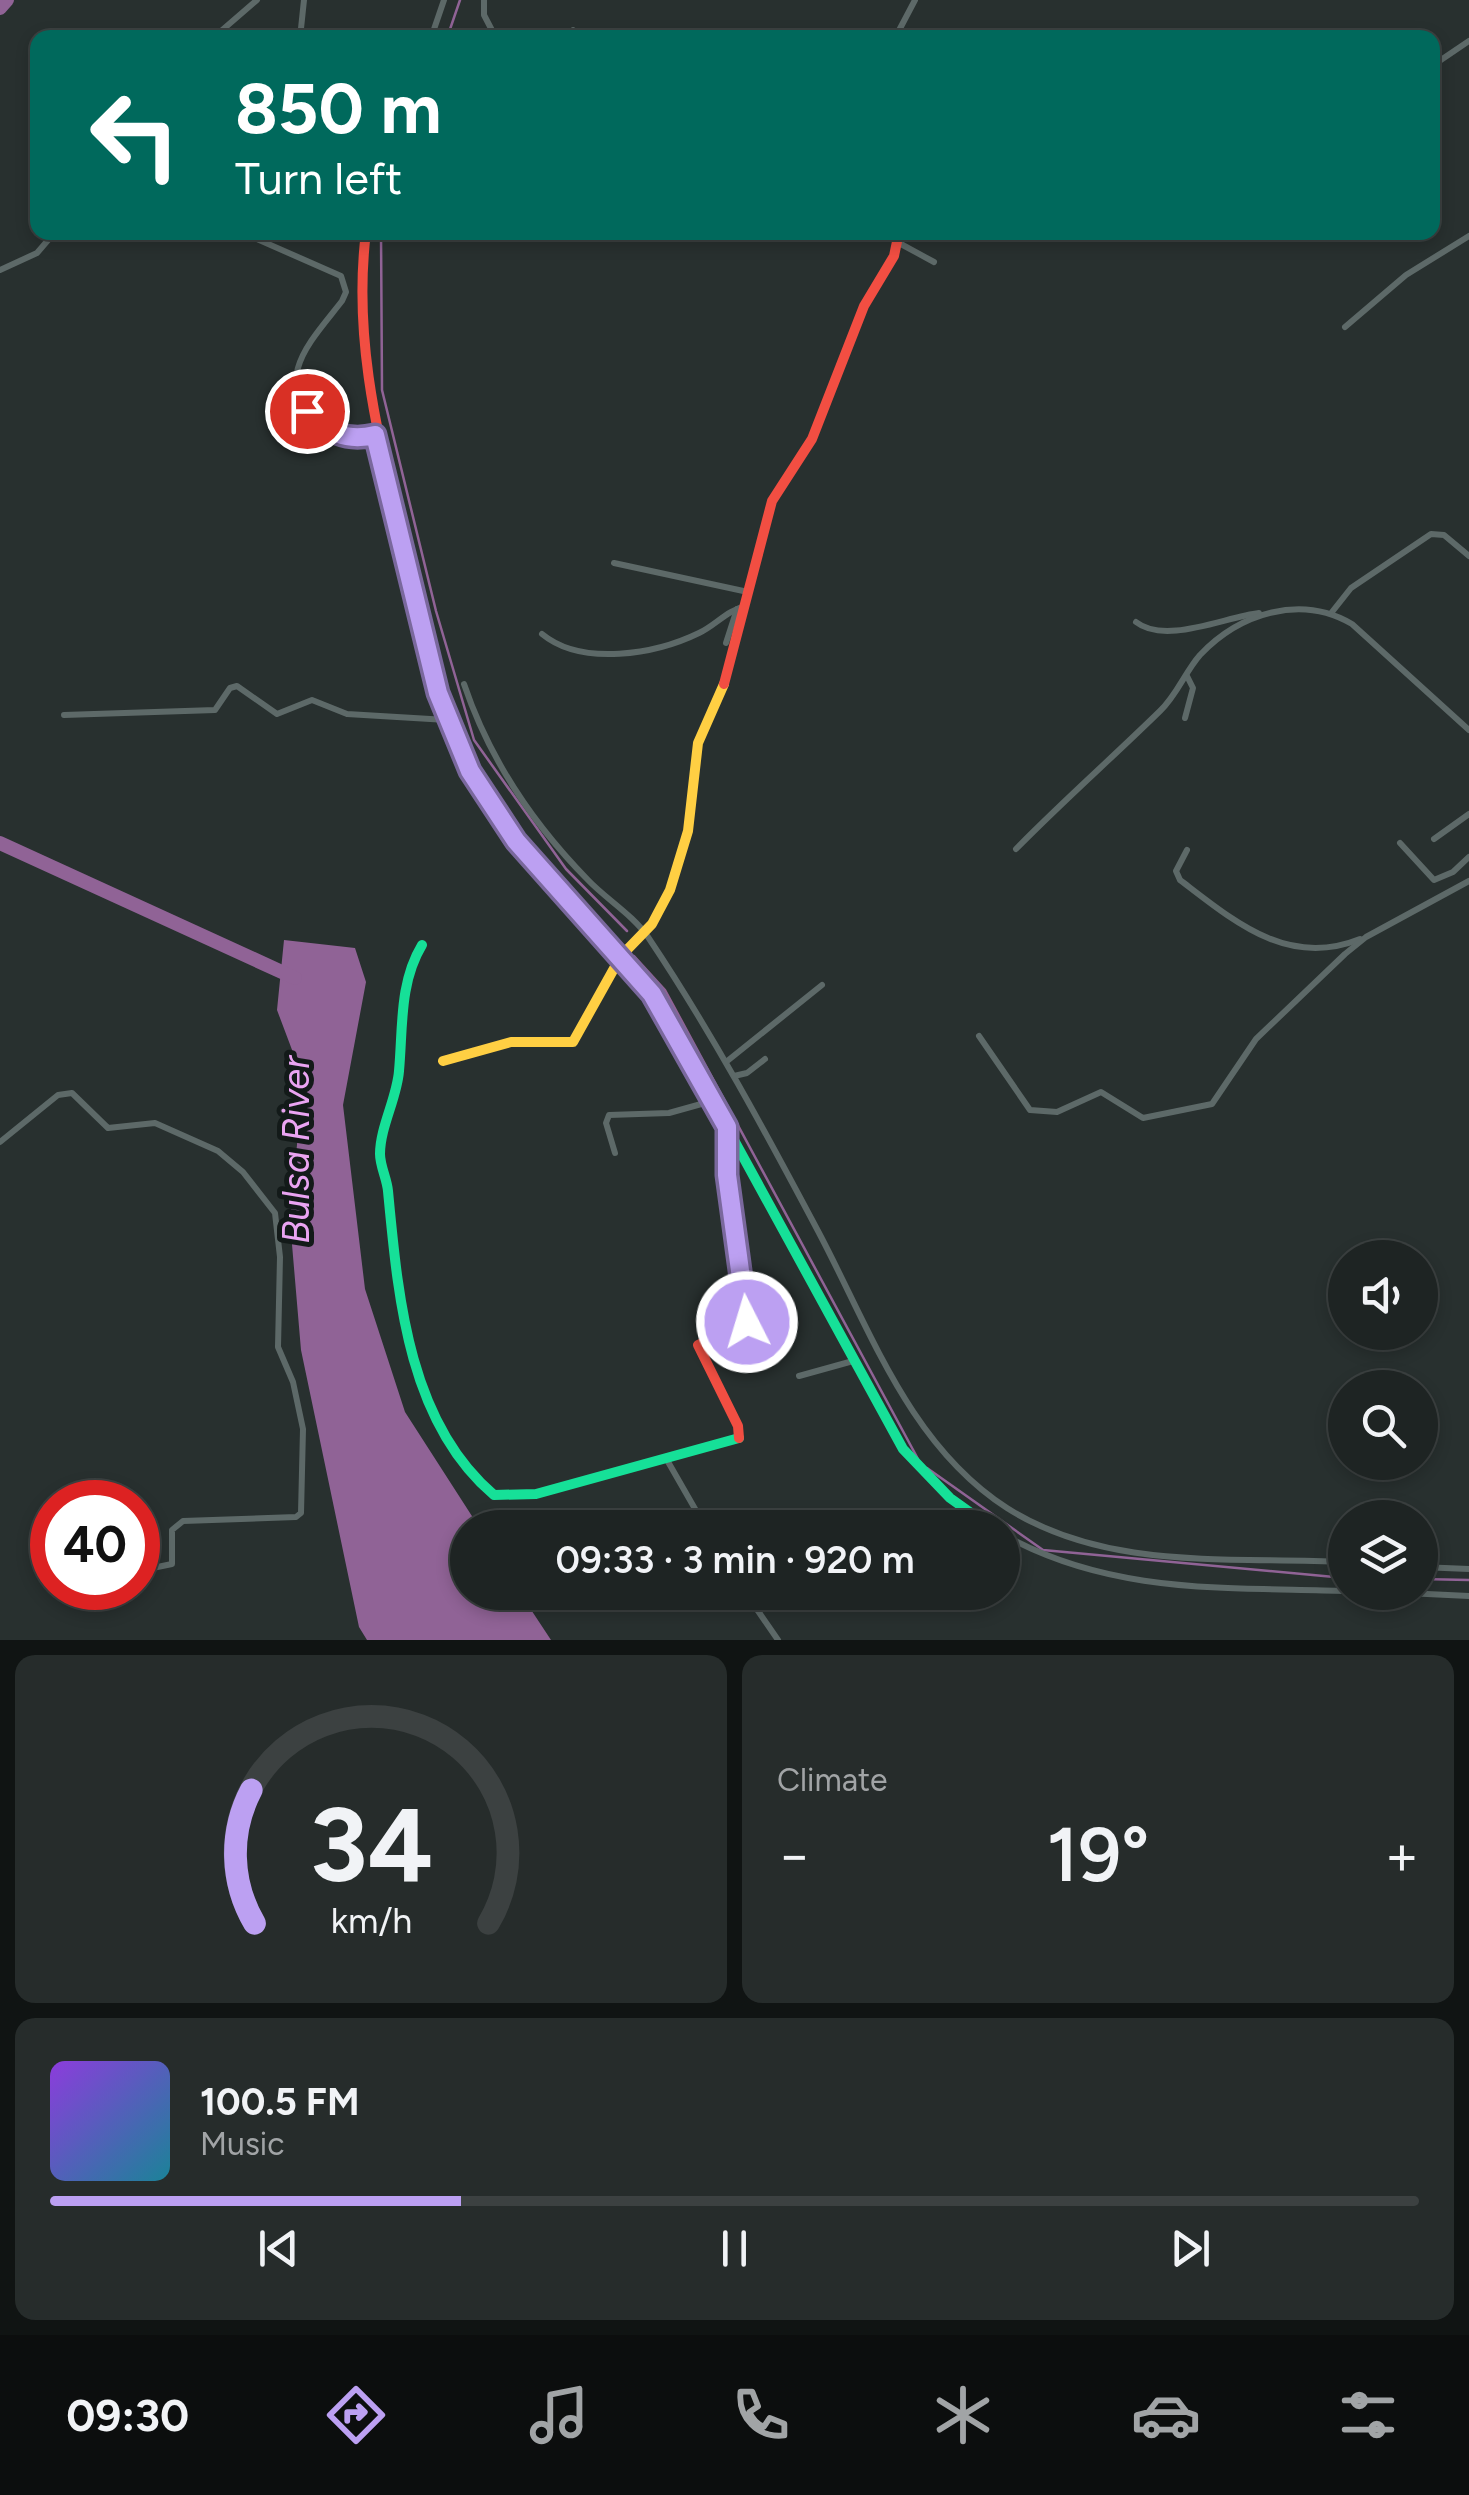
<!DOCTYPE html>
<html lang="en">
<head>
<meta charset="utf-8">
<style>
	:root { --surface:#1e2423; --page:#262c2b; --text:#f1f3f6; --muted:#a1a4a6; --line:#3c4141; --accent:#bca0f2 }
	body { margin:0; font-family:Figtree,sans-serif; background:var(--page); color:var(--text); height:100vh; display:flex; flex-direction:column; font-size:38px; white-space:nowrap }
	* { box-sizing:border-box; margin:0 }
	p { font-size:32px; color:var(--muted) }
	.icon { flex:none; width:55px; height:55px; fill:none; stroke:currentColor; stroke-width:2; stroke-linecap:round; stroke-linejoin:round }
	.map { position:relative; height:1640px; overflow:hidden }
	.side { display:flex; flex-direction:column; gap:15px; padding:15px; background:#101413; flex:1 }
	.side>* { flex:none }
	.top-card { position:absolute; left:30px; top:30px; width:1410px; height:210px; border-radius:20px; box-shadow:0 5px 15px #0003,0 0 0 2px var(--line); background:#00695c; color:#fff; overflow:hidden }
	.controls { position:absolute; left:1328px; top:1240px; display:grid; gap:20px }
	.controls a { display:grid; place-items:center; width:110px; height:110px; border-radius:50%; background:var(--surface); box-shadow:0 5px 15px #0003,0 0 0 2px var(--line); font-size:50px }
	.speed { position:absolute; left:30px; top:1480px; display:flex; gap:20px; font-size:50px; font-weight:700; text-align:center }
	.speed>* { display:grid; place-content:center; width:130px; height:130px; border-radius:50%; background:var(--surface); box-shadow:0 5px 15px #0003,0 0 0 2px var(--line); line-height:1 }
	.speed .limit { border:15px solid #d22; background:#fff; color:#111 }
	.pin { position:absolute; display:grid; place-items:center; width:85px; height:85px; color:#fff; margin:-42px; border:5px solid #fff; border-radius:50%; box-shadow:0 2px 10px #0007 }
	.me { position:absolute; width:110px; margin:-55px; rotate:355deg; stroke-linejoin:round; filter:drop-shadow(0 0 8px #0008) }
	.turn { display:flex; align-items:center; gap:35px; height:210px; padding:0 40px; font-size:45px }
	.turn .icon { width:130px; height:130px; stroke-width:2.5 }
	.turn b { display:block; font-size:70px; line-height:85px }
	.big { font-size:75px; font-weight:600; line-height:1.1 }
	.side .card { flex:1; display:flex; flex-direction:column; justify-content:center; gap:15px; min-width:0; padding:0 35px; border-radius:20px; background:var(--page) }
	.side .dial { align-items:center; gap:0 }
	.dial svg { height:260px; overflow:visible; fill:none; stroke:var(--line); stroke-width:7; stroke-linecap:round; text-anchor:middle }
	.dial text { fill:var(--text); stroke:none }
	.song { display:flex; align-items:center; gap:30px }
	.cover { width:120px; height:120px; border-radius:15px; background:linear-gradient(135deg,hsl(270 70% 55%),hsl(190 70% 35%)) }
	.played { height:10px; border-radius:5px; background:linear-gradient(90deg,var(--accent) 30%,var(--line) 30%) }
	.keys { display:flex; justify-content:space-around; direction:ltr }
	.heat { display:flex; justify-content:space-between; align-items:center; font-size:55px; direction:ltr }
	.side .tiles { flex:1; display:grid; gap:15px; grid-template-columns:1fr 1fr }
	.card:last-child { grid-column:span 2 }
	.trip { position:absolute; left:450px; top:1510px; width:570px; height:100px; border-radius:50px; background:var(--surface); box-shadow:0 5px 15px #0003,0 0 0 2px var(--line); font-weight:600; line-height:100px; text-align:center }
	.menu { display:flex; height:160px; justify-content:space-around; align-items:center; background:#0c0e0e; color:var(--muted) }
	.menu .icon { width:70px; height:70px }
	.menu .current { color:var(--accent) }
	.menu b { font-size:45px; color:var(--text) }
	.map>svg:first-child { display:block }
	.water { fill:#906396 }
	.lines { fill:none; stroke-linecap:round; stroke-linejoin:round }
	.stream { stroke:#906396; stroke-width:2.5 }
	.river { stroke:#906396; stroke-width:14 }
	.street { stroke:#5d6968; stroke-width:6 }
	.fast { stroke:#16e098; stroke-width:10 }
	.slow { stroke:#ffcf43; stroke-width:10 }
	.jam { stroke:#f24e42; stroke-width:10 }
	.route-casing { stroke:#7a689d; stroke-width:25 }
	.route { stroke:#bca0f2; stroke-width:18 }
	.labels { text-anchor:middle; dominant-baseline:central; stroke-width:10; stroke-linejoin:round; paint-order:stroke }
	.water-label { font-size:38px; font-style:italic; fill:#eaa4f2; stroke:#131a19 }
</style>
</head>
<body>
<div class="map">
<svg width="1469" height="1640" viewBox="0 0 1469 1640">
	<rect width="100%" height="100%" fill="#28302f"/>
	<path class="water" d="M284,940L355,948L366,982L343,1105L365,1289L405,1412L479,1527L468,1528V1592L520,1593L551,1640H367L359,1627L301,1350L290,1221L303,1079L277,1010Z"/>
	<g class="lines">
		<g class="stream">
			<path d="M447,38L460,0"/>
			<path d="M381,232L382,390L436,611L474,740L566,869L627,931"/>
			<path d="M634,956L665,990L918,1459"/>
			<path d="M927,1468L1043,1550L1345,1578"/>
			<path d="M1420,1579L1469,1580"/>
		</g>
		<g class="river">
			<path d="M0,8L7,0"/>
			<path d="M0,843L295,978"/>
		</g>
		<g class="street">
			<path d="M484,0V15L496,38"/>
			<path d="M213,38L257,0"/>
			<path d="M300,38L304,0"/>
			<path d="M431,38L444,0"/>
			<path d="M563,38L573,30L582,38"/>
			<path d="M895,38L915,0"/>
			<path d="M1432,66L1469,41"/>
			<path d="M241,232L341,276L346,292L342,301C310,342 267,383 324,426C341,439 354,441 375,435"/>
			<path d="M899,243L934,262"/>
			<path d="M0,270L37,253L55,232"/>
			<path d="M1345,327L1406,275L1469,236"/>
			<path d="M614,563L748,592"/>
			<path d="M1332,612L1351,588L1431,534L1444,535L1469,556"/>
			<path d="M1136,622C1165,645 1225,617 1259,613"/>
			<path d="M542,634C582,667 656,654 699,633C716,625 727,610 746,606"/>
			<path d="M726,643L737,609"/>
			<path d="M464,684C489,758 533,824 588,880C606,899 633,915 648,937C711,1031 765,1131 818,1231C870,1329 909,1445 1007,1508C1108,1572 1231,1556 1345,1562"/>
			<path d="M64,715L215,710L230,688L237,686L277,714L312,700L347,714L447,720"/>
			<path d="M1185,718L1193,688L1187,676"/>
			<path d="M1434,839L1469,814"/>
			<path d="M1400,843L1434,880L1453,872L1469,857"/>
			<path d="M1016,849C1062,802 1112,758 1160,711C1177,695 1185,672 1200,655C1240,613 1301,594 1352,624L1469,730"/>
			<path d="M1187,850L1176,871L1180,880C1235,922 1288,968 1360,939"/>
			<path d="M979,1036L1030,1110L1057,1112L1101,1092L1143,1118L1212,1104L1256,1039L1345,954L1366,937L1469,881"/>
			<path d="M726,1062L822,985"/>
			<path d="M734,1076L747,1073L765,1059"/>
			<path d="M0,1142L58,1095L72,1093L108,1128L155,1123L218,1151L243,1172L275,1213L280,1257L278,1347L293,1382L303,1429L301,1513L296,1517L183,1521L172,1530V1564L138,1571"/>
			<path d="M615,1153L606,1123L609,1115L669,1113L712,1101"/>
			<path d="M799,1376L853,1361"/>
			<path d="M667,1460L706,1528"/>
			<path d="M1002,1534C1111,1595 1224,1587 1345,1591"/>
			<path d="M1420,1567L1469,1569"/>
			<path d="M745,1592L778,1640"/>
			<path d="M1385,1592L1469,1596"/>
		</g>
		<g class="fast">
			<path d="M501,820L660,1005L903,1449L950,1498L992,1528"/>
			<path d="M422,945C399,983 403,1028 399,1071C397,1098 380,1127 380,1154C380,1166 387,1179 388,1191C398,1296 408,1422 494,1495L536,1494L739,1438"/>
		</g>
		<path class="slow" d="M443,1061L511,1042H573L621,956L652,924L670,890L688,831L698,743L724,684"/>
		<g class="jam">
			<path d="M366,232C352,345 381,446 406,555C428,646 446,742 501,820"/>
			<path d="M724,684L772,501L812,439L864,306L894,256L899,232"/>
			<path d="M727,1127V1175L747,1322L698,1345L738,1426L739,1438"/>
		</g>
	</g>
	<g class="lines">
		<defs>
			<path id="route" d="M307,411C328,432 345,442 375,435L438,693L470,771L516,841L652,994L727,1127V1175L747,1322"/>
		</defs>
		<use href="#route" class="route-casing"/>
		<use href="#route" class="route"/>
	</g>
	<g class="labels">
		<g class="water-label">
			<text transform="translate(296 1150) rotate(-90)">Bulsa River</text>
		</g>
	</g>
</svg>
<div class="controls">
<a><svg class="icon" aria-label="sound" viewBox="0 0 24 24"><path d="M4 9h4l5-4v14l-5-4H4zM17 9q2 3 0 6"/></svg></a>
<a><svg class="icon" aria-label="search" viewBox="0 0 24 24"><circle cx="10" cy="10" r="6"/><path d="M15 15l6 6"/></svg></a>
<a><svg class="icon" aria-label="layers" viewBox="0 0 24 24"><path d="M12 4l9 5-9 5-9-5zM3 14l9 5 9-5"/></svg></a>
</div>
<div class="speed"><div class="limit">40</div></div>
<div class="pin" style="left:307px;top:411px;background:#d93025"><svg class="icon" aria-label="arrive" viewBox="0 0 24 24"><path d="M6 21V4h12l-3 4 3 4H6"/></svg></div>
<svg class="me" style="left:747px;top:1322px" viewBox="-20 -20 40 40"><circle r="17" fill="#bca0f2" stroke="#fff" stroke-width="3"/><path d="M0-11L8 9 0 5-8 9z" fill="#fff"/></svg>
<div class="trip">09:33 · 3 min · 920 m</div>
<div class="top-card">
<div class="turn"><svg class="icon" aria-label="left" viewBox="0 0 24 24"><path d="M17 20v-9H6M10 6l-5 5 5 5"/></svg><div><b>850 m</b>Turn left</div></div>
</div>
</div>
<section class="side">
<div class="tiles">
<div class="card dial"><svg viewBox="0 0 100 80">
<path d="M14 69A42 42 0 1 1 86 69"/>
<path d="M14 69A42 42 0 0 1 13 28" stroke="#bca0f2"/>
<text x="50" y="56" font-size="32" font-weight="700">34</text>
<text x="50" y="72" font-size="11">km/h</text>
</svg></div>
<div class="card"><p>Climate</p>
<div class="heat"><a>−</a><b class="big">19°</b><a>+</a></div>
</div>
<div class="card">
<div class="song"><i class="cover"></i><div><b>100.5 FM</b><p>Music</p></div></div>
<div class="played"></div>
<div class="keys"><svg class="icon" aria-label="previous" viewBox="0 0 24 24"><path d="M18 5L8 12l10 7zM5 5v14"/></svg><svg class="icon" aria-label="pause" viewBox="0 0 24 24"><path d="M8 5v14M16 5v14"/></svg><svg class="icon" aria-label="next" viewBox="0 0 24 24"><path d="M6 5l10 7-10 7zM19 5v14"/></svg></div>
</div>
</div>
</section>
<nav class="menu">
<b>09:30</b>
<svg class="icon current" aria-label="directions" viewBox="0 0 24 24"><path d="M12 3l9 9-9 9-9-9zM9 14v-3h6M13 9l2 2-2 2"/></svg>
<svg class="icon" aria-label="music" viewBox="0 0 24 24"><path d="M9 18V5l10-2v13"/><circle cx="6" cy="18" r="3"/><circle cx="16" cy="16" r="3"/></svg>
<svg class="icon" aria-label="phone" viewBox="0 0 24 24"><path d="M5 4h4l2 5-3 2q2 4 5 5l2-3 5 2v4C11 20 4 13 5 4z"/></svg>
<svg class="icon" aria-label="climate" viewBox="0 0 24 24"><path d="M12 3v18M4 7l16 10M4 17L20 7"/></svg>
<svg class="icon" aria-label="car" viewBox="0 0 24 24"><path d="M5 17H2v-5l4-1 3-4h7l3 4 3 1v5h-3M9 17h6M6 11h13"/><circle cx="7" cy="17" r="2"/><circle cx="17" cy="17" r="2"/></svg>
<svg class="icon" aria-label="filters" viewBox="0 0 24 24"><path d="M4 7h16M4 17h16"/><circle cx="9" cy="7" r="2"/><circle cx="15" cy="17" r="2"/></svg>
</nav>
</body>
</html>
